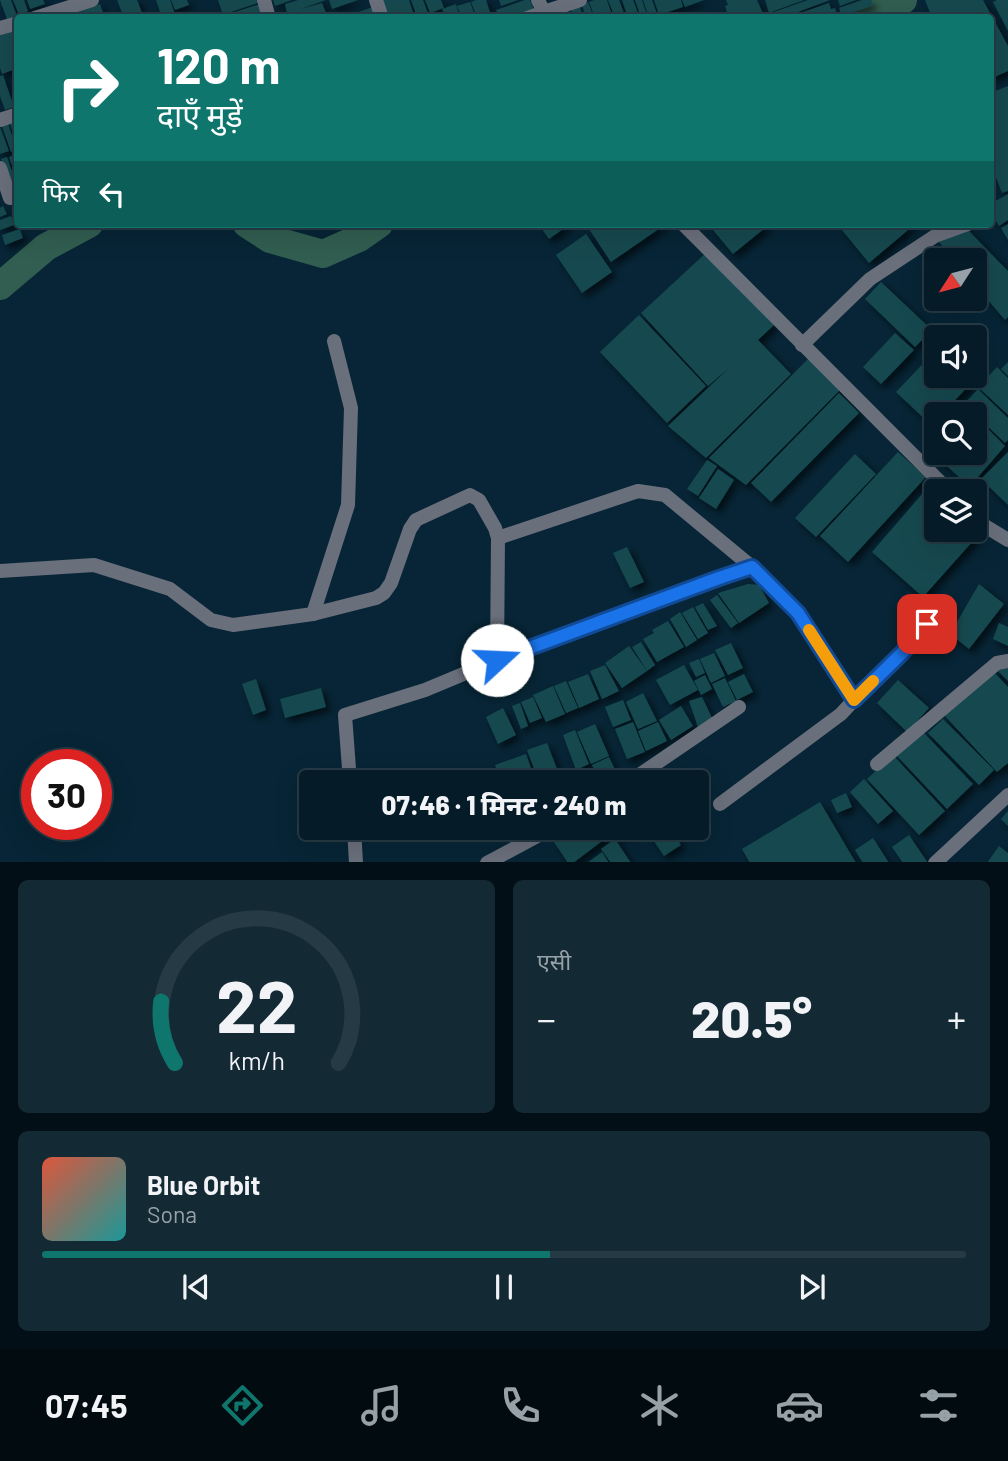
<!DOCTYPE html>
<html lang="hi">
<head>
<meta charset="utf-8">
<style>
	:root { --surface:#051c28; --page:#132934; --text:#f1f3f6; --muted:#97a1a8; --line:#263a45; --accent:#0f766e }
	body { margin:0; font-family:Barlow,"Noto Sans Devanagari",sans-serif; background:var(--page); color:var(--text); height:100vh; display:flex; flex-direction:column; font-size:26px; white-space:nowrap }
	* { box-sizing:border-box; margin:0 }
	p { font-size:23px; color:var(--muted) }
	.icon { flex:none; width:38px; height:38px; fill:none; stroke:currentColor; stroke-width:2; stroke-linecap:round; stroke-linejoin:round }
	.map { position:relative; height:862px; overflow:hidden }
	.panel { display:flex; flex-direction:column; gap:18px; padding:18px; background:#030f16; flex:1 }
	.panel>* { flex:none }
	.banner { position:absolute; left:14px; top:14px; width:980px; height:214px; border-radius:7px; box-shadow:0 7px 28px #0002,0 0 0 2px var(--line); background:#0f766e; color:#fff; overflow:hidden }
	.needle { width:46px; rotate:234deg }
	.buttons { position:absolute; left:924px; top:248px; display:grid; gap:14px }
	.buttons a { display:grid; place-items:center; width:63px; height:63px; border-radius:7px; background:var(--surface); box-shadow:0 7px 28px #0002,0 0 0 2px var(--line); font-size:35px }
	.speed { position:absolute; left:21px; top:749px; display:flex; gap:14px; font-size:35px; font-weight:700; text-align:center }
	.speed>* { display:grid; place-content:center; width:91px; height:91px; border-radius:50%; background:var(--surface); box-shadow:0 7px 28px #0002,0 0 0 2px var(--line); line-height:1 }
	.speed .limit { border:10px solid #d22; background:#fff; color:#111 }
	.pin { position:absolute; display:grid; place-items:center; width:60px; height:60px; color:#fff; margin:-30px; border-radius:14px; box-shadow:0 4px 10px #0006 }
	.me { position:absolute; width:77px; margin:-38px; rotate:70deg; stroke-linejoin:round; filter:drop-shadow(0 0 5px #0008) }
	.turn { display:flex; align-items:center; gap:24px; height:147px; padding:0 28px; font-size:32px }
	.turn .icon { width:91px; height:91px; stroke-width:2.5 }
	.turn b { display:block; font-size:49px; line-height:60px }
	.then { display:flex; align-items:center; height:66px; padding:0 28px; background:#0003; gap:14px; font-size:26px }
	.big { font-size:52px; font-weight:800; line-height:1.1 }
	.panel .card { flex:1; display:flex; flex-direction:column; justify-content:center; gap:10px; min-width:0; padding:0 24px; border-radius:10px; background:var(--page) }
	.panel .dial { align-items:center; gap:0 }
	.dial svg { height:182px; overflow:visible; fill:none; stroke:var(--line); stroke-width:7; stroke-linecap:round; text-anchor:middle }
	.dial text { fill:var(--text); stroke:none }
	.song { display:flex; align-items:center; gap:21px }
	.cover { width:84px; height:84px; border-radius:10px; background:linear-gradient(135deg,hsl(10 70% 55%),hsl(180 70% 35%)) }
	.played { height:7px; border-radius:4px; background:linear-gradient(90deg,var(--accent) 55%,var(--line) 55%) }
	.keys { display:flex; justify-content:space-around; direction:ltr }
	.heat { display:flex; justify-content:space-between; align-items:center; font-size:38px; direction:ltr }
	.panel .tiles { flex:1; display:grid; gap:18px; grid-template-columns:1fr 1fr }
	.card:last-child { grid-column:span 2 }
	.trip { position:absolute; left:299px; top:770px; width:410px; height:70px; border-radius:7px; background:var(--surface); box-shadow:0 7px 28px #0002,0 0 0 2px var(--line); font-weight:800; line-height:70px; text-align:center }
	.tabs { display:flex; height:112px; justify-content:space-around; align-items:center; background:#020b10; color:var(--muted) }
	.tabs .icon { width:49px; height:49px }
	.tabs .selected { color:var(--accent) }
	.tabs b { font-size:32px; color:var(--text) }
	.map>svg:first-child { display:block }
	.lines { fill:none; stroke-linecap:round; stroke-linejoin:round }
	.river { stroke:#315e50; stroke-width:28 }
	.building { fill:#144a4f; filter:url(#shadow) }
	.minor { stroke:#6a6f7c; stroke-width:14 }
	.tertiary { stroke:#6a6f7c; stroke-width:14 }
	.route-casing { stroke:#114b97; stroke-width:18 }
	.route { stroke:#1a73e8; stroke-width:12 }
	.slow { stroke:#f59e0b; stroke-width:12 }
</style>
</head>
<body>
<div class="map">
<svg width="1008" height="863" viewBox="0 0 1008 863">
	<defs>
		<filter id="shadow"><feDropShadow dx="4.5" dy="4.5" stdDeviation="3.5" flood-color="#0009"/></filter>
	</defs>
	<rect width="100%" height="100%" fill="#072536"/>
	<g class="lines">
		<g class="river">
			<path d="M867,18L903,0"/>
			<path d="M247,224L270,239L323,254L359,238L379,224"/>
			<path d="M0,286L46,247L89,224"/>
		</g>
	</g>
	<g class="building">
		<path d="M0,0H11L17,16L7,19Z"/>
		<path d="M13,0H24L28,11L19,15Z"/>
		<path d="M27,0H43L45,4L30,9Z"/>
		<path d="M117,0H137L144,18H124Z"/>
		<path d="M156,0H170L176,17L162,18Z"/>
		<path d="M171,0H187L189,5L175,10Z"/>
		<path d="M218,0H257L258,3L228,13V14L260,4L264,18H224Z"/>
		<path d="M273,0H292L275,6Z"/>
		<path d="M298,0H326L301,9L322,3L328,18H288L285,4Z"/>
		<path d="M329,0H358L332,9Z"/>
		<path d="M384,0H409L415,18H386L380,1Z"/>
		<path d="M411,0H423L428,13L417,17Z"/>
		<path d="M425,0H441L444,8L430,13Z"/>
		<path d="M476,0H486L492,18H477L471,2Z"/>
		<path d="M499,0H518L501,6Z"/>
		<path d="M525,0H530L534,10L508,18H499L496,10Z"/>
		<path d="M594,0H607L613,18H595L589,2Z"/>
		<path d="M608,0H619L626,18H615Z"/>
		<path d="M622,0H633L640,18H628Z"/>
		<path d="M635,0H642L648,18H641Z"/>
		<path d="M643,0H652L658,16L649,18Z"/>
		<path d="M654,0H681L683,7L659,15Z"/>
		<path d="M682,0H704L685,7Z"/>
		<path d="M726,0H757L765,18H729L725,6L728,5Z"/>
		<path d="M765,0H804L769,13Z"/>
		<path d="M808,0H830L782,18H773L771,13Z"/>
		<path d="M838,0H856L840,6Z"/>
		<path d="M862,0H871L873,5L842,16L839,8Z"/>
		<path d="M925,0H983L1008,46V71L990,79V18H932Z"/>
		<path d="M997,0H1008V31L993,2Z"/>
		<path d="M470,2L476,18H462L457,6Z"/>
		<path d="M588,2L593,15L586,18L582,5Z"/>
		<path d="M829,3L831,9L835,8L837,14L828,18H805L803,12Z"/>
		<path d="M100,4L105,18H66L81,10Z"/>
		<path d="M456,4L460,18H446L442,9Z"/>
		<path d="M373,7L376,18H344V17Z"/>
		<path d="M580,7L583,18H574L571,10Z"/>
		<path d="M568,10L571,18H546Z"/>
		<path d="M216,12L218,18H197L206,14Z"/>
		<path d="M12,30L18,44V68L2,74L0,68V35Z"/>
		<path d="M3,75L14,107L5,110L0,96V76Z"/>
		<path d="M1008,86V191L1002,193L990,162V93Z"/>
		<path d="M18,122V144H17L10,124Z"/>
		<path d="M8,124L17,150L11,152L2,126Z"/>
		<path d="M0,127L9,151L0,154Z"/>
		<path d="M15,155L18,163L17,179L9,157Z"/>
		<path d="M7,157L16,183L11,185L1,159Z"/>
		<path d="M1008,194V220L999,226L990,211V204Z"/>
		<path d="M3,206L7,214L0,217V208Z"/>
		<path d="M11,216L14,225L0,230V220Z"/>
		<path d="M541,224H570L549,239L539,225Z"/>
		<path d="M596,224H666L611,262L589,229Z"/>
		<path d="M708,224H770L733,254Z"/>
		<path d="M837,224H913L914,225L869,263Z"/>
		<path d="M1008,224V240L1001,228Z"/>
		<path d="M20,229L23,238L5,245L2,235Z"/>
		<path d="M967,229L1008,271V317L1005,320L975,285V261H955L939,242Z"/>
		<path d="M586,234L612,272L582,293L556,255Z"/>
		<path d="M707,252L774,325L758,340L791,374L706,458L668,426L730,367L708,386L641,313Z"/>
		<path d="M881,282L932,330L915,347L865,299Z"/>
		<path d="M639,315L706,386L667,423L600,352Z"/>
		<path d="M895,333L914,350L881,384L863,367Z"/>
		<path d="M936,350V376H978L941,415H936V420L931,425L896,392Z"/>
		<path d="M809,358L841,389L746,485L709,458Z"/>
		<path d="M1008,362V376L1001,369Z"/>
		<path d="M997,367L1008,378V415L978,387Z"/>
		<path d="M978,389L1008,418V440L1005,443L964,404Z"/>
		<path d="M839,393L859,413L771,502L751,483Z"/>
		<path d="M962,404L973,415H951Z"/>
		<path d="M975,416L1005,446L978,477L982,481L973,490L925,446L933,436L936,439V453H952L962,463L953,453H975Z"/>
		<path d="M898,452L926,477L848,562L820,536Z"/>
		<path d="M1008,452V505L981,479Z"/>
		<path d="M855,454L876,474L816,537L795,518Z"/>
		<path d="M707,460L717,466L698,496L687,489Z"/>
		<path d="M718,469L734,480L716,509L699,498Z"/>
		<path d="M929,486L936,493V530H975V527L981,532L923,597L872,552Z"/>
		<path d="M627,547L644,582L630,588L613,553Z"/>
		<path d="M748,584L759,585L769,603L739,623L718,593Z"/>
		<path d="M979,584L1004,604L969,649L950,634Z"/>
		<path d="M717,595L738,623L731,628L710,600Z"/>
		<path d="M703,603L717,626L708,630L695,607Z"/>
		<path d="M693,607L708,633L698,639L682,613Z"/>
		<path d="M680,612L697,640L686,647L670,619Z"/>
		<path d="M668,621L684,647L657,662L643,639L654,633L652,630Z"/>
		<path d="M999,623L1008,627V646L993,639Z"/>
		<path d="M641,642L655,665L647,671L632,647Z"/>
		<path d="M731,643L743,668L728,675L715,650Z"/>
		<path d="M629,646L647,671L622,688L605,663Z"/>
		<path d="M714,653L725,676L711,683L700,659Z"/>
		<path d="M699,659L705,673L696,677L689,663Z"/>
		<path d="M605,665L619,691L602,699L590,671Z"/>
		<path d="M684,665L698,690L670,705L656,680Z"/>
		<path d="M994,667H1008V681Z"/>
		<path d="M992,670L1008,687V763L997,772L944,715Z"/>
		<path d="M588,674L599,699L579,708L568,682Z"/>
		<path d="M744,674L753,692L737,700L728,682Z"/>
		<path d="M705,675L712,689L701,695L694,681Z"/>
		<path d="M725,678L736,701L723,707L712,684Z"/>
		<path d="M256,679L266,710L253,715L242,684Z"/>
		<path d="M898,680L929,708L907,732L877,703Z"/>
		<path d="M566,681L578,708L566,713L554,686Z"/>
		<path d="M553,686L565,714L546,722L533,695Z"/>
		<path d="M321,688L326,707L285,718L280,699Z"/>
		<path d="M643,693L657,721L638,729L626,702Z"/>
		<path d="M533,697L542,718L530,723L521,702Z"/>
		<path d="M702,697L713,720L698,727L689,701Z"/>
		<path d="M623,700L631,720L613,727L605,707Z"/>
		<path d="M520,703L528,726L521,729L512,706Z"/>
		<path d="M681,706L693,726L671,740L659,720Z"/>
		<path d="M503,708L516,735L498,744L486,717Z"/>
		<path d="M943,719L994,770L979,785L928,733Z"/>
		<path d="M633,722L645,752L627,759L615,729Z"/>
		<path d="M658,722L667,741L646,751L638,731Z"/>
		<path d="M595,724L609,756L591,764L577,732Z"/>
		<path d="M575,730L589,764L576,770L563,735Z"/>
		<path d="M923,732L973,784L947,809L897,756Z"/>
		<path d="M547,743L559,774L539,782L527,750Z"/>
		<path d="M526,754L536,782H501L495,765Z"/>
		<path d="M893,755L945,811L919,835L867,779Z"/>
		<path d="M609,757L618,776L605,782H600L592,765Z"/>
		<path d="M562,775L565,782H544Z"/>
		<path d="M864,779L893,811L878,824L850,792Z"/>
		<path d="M846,793L852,807L837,813L831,800Z"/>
		<path d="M820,802L856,863H750L742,849Z"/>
		<path d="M1008,811V826L1001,819Z"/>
		<path d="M512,828H527L529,834L515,838Z"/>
		<path d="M574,828H603L609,836L573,863H568L554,842Z"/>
		<path d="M606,828H620L623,833L614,839Z"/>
		<path d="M622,828H638L627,836Z"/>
		<path d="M651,828H670L681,845L664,856L647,831Z"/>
		<path d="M909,835L928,863H903L892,847Z"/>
		<path d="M873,838L889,863H863L855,850Z"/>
		<path d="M615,839L631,863H611L601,849Z"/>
		<path d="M999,846L1008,853V863H987Z"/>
		<path d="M602,852L609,863H587L594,858Z"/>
	</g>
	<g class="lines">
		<g class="minor">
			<path d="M264,0L269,18"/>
			<path d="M376,0L382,18"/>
			<path d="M544,12L580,0"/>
			<path d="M527,18L544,12L538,0"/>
			<path d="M0,120L18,114"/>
			<path d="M0,168L10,198"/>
			<path d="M683,224L950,492"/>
			<path d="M802,345L870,279L935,236L968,224"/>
			<path d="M975,516L985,526L1008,540"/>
			<path d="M498,538L638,491L665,495L752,567"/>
			<path d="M0,571L94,565L170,589L211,620L233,625L313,614L348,505L351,408L334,341"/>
			<path d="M313,614L376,598L384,593L391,583L410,529L416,520L470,495L479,500L495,528L498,538L497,660"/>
			<path d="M854,700L902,653L927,624"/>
			<path d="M877,764L997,663L1008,661"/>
			<path d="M350,782L345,715L425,690L497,660L719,577L752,567L798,613L854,700L841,714L720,804"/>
			<path d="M629,782L739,707"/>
			<path d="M354,828L356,863"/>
			<path d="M487,863L552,828"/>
			<path d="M935,863L1008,795"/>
		</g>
		<g class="tertiary">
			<path d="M35,18L92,0"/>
			<path d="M0,28L18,23"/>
		</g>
	</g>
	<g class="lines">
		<defs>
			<path id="route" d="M497,660L719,578L752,567L798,613L854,700L902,653L927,624"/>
		</defs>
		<use href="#route" class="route-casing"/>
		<use href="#route" class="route"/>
		<path class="slow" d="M809,630L854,700L873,681"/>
	</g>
</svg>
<div class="buttons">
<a><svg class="needle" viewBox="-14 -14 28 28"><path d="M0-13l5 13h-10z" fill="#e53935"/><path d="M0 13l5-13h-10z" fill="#97a1a8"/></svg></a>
<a><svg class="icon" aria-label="sound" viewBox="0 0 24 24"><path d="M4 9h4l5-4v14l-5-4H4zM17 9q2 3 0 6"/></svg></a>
<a><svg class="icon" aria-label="search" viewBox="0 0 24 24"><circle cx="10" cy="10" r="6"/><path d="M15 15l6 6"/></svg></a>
<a><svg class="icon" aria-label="layers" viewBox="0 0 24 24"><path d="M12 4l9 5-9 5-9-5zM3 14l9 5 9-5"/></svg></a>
</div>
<div class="speed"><div class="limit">30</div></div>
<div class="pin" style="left:927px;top:624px;background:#d93025"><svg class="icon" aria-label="arrive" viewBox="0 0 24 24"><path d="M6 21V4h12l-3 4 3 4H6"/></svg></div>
<svg class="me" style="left:497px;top:660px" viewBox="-20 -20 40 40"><circle r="19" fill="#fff"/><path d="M0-13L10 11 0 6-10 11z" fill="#1a73e8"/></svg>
<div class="trip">07:46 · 1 मिनट · 240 m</div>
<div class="banner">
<div class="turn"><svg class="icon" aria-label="right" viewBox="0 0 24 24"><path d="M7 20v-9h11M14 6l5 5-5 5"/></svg><div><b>120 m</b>दाएँ मुड़ें</div></div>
<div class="then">फिर<svg class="icon" aria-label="left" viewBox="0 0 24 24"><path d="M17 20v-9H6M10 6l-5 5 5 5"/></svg></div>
</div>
</div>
<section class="panel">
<div class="tiles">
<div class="card dial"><svg viewBox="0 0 100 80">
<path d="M14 69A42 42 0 1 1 86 69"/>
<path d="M14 69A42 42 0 0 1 8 42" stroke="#0f766e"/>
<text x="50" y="56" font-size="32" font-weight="700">22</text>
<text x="50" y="72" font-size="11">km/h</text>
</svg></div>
<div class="card"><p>एसी</p>
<div class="heat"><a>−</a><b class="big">20.5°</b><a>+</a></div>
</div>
<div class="card">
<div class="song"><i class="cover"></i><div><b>Blue Orbit</b><p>Sona</p></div></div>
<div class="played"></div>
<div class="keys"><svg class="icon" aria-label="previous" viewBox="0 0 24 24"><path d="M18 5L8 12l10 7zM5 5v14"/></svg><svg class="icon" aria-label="pause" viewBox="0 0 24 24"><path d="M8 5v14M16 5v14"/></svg><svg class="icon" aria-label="next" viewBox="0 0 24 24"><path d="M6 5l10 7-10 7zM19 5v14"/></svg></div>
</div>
</div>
</section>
<nav class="tabs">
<b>07:45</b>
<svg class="icon selected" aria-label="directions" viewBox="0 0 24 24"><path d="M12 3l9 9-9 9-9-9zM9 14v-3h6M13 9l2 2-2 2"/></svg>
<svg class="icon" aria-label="music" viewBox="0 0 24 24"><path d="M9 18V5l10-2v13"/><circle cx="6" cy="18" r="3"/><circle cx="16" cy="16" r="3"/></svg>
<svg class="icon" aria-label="phone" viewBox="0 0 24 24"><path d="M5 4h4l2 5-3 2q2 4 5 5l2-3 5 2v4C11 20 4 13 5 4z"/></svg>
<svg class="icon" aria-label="climate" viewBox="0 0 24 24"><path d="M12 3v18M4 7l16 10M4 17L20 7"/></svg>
<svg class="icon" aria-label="car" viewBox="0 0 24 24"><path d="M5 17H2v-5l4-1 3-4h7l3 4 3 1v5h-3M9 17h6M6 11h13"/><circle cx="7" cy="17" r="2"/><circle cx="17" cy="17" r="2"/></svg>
<svg class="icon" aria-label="filters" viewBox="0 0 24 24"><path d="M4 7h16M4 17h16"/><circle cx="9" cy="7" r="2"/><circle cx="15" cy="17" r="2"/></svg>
</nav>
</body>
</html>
